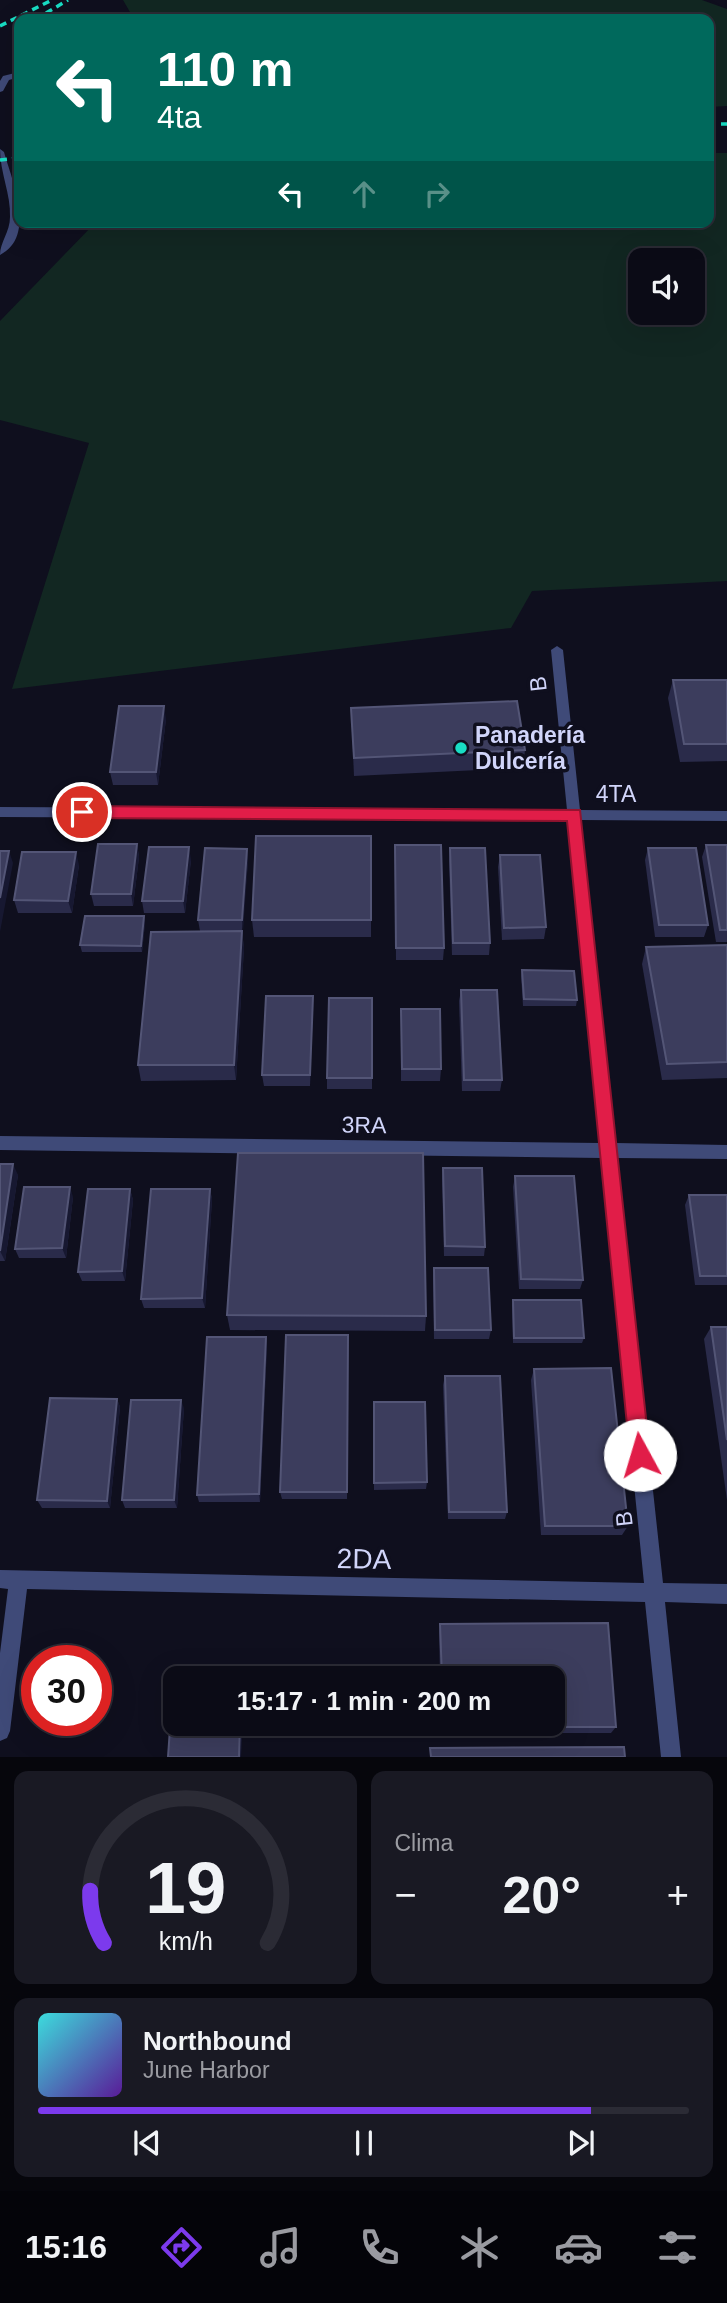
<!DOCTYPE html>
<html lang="es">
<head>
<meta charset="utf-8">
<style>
	:root { --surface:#0b0b16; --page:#191923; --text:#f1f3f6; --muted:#9a9ba1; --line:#2b2b35; --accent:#7c3aed }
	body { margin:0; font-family:Helvetica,sans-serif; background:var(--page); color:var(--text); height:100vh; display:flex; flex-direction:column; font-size:26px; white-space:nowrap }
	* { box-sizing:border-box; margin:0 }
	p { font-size:23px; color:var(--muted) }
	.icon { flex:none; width:38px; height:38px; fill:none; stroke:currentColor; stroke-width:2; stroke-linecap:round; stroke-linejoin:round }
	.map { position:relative; height:1757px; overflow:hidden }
	.sheet { display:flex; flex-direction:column; gap:14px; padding:14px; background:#06060c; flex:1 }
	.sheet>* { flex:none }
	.hud { position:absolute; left:14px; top:14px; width:700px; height:214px; border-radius:14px; box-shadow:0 7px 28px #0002,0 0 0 2px var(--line); background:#00695c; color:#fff; overflow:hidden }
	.tools { position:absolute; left:628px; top:248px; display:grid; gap:14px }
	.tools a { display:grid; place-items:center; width:77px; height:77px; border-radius:14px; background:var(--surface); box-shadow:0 7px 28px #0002,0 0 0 2px var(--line); font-size:35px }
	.speed { position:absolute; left:21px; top:1645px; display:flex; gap:14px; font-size:35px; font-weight:700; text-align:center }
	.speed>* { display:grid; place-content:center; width:91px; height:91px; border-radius:50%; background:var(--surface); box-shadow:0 7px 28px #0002,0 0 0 2px var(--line); line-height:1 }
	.speed .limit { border:10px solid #d22; background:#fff; color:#111 }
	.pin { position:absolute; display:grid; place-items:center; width:60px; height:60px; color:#fff; margin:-30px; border:4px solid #fff; border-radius:50%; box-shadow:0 2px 7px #0007 }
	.me { position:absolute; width:77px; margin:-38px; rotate:354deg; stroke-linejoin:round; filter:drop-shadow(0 0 5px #0008) }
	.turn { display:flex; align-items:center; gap:24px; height:147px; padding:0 28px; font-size:32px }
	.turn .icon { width:91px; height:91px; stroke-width:2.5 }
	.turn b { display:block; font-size:49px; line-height:60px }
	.lanes { display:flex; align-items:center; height:66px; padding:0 28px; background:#0003; justify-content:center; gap:35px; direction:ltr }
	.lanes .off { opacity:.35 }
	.big { font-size:52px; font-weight:700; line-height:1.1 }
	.sheet .tile { flex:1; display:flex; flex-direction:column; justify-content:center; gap:10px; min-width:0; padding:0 24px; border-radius:14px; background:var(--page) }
	.sheet .dial { align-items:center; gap:0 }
	.dial svg { height:182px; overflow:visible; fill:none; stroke:var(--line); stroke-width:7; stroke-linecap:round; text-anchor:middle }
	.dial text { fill:var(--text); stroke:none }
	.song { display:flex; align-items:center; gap:21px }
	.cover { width:84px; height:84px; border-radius:10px; background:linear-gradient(135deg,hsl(180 70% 55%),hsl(270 70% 35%)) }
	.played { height:7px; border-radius:4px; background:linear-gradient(90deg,var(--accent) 85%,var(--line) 85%) }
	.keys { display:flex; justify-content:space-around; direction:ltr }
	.heat { display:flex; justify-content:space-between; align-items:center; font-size:38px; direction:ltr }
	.sheet .tiles { flex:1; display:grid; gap:14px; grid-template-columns:1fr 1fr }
	.tile:last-child { grid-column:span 2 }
	.trip { position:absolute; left:163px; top:1666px; width:402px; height:70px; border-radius:14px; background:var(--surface); box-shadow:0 7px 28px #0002,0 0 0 2px var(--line); font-weight:700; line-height:70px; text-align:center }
	.menu { display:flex; height:112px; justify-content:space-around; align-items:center; background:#040409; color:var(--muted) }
	.menu .icon { width:49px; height:49px }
	.menu .active { color:var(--accent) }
	.menu b { font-size:32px; color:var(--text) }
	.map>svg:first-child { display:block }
	.green { fill:#122722; fill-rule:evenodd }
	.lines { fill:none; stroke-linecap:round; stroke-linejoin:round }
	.street { fill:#3f4a78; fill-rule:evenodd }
	.rail { stroke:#19ddc4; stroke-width:3.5; stroke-dasharray:7 5; stroke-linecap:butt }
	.wall { fill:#2a2b4a }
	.shaded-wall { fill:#171831 }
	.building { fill:#3c3d5d; stroke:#535576; stroke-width:2 }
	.route { fill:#e11d48; stroke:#92132f; stroke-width:2 }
	.poi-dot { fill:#19ddc4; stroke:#0f0f1e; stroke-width:2.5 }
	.labels { text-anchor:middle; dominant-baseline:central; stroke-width:7; stroke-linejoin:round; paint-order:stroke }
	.street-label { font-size:23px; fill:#d1d5fa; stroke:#0f0f1e }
	.poi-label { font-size:23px; font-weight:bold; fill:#d1d5fa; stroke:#0f0f1e; text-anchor:start }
	.near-street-label { font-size:28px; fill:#d1d5fa; stroke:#0f0f1e }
</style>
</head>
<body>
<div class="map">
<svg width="727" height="1757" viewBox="0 0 727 1757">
	<rect width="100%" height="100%" fill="#0f0f1e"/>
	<g class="green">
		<path d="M123,0H702L727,9V106L709,107V19H134Z"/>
		<path d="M709,153H727V581L532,591L511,628L12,689L89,443L0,420V321L96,222H709ZM640,261H693V313H640Z"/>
	</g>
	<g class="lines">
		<g class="street">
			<path d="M19,72V77L9,80L3,91L0,92V81L3,76Z"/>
			<path d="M0,149L4,152C12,181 37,236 0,255C0,242 10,232 10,217C11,194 0,173 0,149Z"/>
			<path d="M557,646L563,650L580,810L727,811V821L581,820L616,1143L727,1145V1159L617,1158L663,1583L727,1584V1604L665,1602L681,1757H661L645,1602L27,1589L10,1731L7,1738L0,1741V1653L8,1589L0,1588V1570L644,1583L601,1158L0,1150V1136L600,1143L568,820L0,817V807L567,810L551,650Z"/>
		</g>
		<g class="rail">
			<path d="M46,13L68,0"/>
			<path d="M0,26L52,0"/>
			<path d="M709,124H727"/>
			<path d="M0,160L19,158"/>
		</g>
	</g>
	<g class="wall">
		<path d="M673,680H727V761L680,762L668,698Z"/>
		<path d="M351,708L525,750L523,768L354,776Z"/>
		<path d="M166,719L158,785H113L110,772Z"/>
		<path d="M371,836V937H254L252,920Z"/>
		<path d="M137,844L139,857L133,906H94L91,894Z"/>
		<path d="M706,845H727V942H716L702,857Z"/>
		<path d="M450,848L490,943L489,955H452L449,861Z"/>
		<path d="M648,848L708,925L704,937H655L645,860Z"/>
		<path d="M247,849L248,861L242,932L244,948L236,1080L141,1081L138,1065L200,931L198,920Z"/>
		<path d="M500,855L546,927L544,939L502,940L498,867Z"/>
		<path d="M395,857L444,948L443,960H396Z"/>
		<path d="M191,860L185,913H144L142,901Z"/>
		<path d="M79,865L72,913H18L14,900Z"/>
		<path d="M144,916L145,923L142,952H82L80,945Z"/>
		<path d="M727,945V1078L662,1080L642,964L646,947Z"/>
		<path d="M522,970L577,1000L576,1006H523L521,976Z"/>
		<path d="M461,990L502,1080L500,1091H462L459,1001Z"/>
		<path d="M372,998V1089H327V1078Z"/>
		<path d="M313,1008L310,1086H264L262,1075Z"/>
		<path d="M401,1021L441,1069L440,1081H401Z"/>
		<path d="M0,1164L18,1175L5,1261H0Z"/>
		<path d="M443,1168L485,1247L484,1256H444L442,1178Z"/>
		<path d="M515,1176L583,1280L580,1289H519L513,1187Z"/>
		<path d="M130,1189L133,1200L125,1281H82L78,1272Z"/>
		<path d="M210,1189L212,1199L205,1308H144L141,1299Z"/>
		<path d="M689,1195H727V1285H695L685,1205Z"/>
		<path d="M73,1197L66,1258H19L15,1249Z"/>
		<path d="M434,1268L491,1330L489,1339H434L433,1278Z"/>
		<path d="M513,1300L584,1338L582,1343H513L512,1305Z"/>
		<path d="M227,1315L426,1316L425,1331L230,1330Z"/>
		<path d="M711,1327H727V1500L704,1339Z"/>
		<path d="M348,1335L347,1499H282L280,1492Z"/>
		<path d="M266,1337L267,1346L260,1502H199L197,1495Z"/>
		<path d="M534,1369L628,1526L622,1535H541L531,1380Z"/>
		<path d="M445,1376L507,1512L505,1519H448L443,1385Z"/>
		<path d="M117,1399L120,1407L110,1508H42L37,1500Z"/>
		<path d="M374,1402L427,1482L426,1489L374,1490Z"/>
		<path d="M184,1408L177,1508H125L122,1500Z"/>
		<path d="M608,1623L616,1727L611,1733H441V1724H553V1678H440L439,1632L440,1624Z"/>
	</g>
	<g class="shaded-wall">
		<path d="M164,706L166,719L158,785L156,772Z"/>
		<path d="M137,844L139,857L133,906L131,894Z"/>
		<path d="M189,847L191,860L185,913L183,901Z"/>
		<path d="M247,849L248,861L243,932L242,920Z"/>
		<path d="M9,851L13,863L0,932V898Z"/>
		<path d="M76,852L79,865L72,913L68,901Z"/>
		<path d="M144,916L145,923L142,952L141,946Z"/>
		<path d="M242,931L244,948L236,1080L234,1065Z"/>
		<path d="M313,996V1008L310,1086V1075Z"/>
		<path d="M13,1164L18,1175L5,1261L0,1251Z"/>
		<path d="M70,1187L73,1197L66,1258L62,1248Z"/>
		<path d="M130,1189L133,1200L125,1281L122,1271Z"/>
		<path d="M210,1189L212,1199L205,1308L202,1298Z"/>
		<path d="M266,1337L267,1346L260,1502L259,1494Z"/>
		<path d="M117,1399L120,1407L110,1508L107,1501Z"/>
		<path d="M181,1400L184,1408L177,1508L174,1500Z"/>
		<path d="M240,1724H243L241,1757H239Z"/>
	</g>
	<g class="building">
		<path d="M673,680H727V744H684Z"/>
		<path d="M517,701L525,750L354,758L351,708Z"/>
		<path d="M119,706H164L156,772H110Z"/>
		<path d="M256,836H371V920H252Z"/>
		<path d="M98,844H137L131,894H91Z"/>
		<path d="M395,845H441L444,948H396Z"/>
		<path d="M706,845H727V930H720Z"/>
		<path d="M149,847H189L183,901H142Z"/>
		<path d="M205,848L247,849L242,920H198Z"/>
		<path d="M450,848H485L490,943H453Z"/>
		<path d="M648,848H696L708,925H659Z"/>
		<path d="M0,851H9L0,898Z"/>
		<path d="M22,852H76L68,901L14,900Z"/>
		<path d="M500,855H540L546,927L504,928Z"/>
		<path d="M85,916H144L141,946L80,945Z"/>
		<path d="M242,931L234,1065H138L151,932Z"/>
		<path d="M727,945V1062L667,1064L646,947Z"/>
		<path d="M522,970L574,971L577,1000L524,999Z"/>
		<path d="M461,990H497L502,1080H464Z"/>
		<path d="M266,996H313L310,1075H262Z"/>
		<path d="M329,998H372V1078H327Z"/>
		<path d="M401,1009H440L441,1069H402Z"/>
		<path d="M238,1153H423L426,1316L227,1315Z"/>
		<path d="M0,1164H13L0,1251Z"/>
		<path d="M443,1168H482L485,1247L445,1246Z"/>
		<path d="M515,1176H574L583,1280L521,1279Z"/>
		<path d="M24,1187H70L62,1248L15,1249Z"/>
		<path d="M88,1189H130L122,1271L78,1272Z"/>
		<path d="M151,1189H210L202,1298L141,1299Z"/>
		<path d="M689,1195H727V1276H700Z"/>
		<path d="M434,1268H488L491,1330H435Z"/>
		<path d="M513,1300H581L584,1338H514Z"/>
		<path d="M711,1327H727V1440Z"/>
		<path d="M286,1335H348L347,1492H280Z"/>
		<path d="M207,1337H266L259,1494L197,1495Z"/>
		<path d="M611,1368L628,1526H545L534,1369Z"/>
		<path d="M445,1376H500L507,1512H449Z"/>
		<path d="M50,1398L117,1399L107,1501L37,1500Z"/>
		<path d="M131,1400H181L174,1500H122Z"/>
		<path d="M374,1402H425L427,1482L374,1483Z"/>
		<path d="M608,1623L616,1727H443V1724H553V1678H442L440,1624Z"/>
		<path d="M171,1714H175V1724H240L239,1757H168Z"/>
		<path d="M624,1747L625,1757H431L430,1748Z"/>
	</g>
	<path class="route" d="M82,806L580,810L650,1455L647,1462L640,1465L633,1462L630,1455L567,821L82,818L74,812Z"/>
	<circle class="poi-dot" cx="461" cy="748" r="7"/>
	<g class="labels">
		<g class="street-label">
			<text transform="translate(538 684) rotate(-96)">B</text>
			<text x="616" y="794">4TA</text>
			<text transform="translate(364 1125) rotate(1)">3RA</text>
			<text transform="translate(624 1519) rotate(-96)">B</text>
		</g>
		<g class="poi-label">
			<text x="475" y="735">Panadería<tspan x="475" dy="26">Dulcería</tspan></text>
		</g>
		<g class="near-street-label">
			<text transform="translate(364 1559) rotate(1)">2DA</text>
		</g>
	</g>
</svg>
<div class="tools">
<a><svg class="icon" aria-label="sound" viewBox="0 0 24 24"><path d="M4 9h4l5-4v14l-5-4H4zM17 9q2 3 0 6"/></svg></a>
</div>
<div class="speed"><div class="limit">30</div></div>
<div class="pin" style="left:82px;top:812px;background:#d93025"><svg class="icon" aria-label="arrive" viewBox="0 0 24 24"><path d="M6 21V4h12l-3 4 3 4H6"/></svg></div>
<svg class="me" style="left:640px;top:1455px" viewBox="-20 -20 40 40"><circle r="19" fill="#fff"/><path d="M0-13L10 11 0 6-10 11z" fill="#e11d48"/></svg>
<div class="trip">15:17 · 1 min · 200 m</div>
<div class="hud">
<div class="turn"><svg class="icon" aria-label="left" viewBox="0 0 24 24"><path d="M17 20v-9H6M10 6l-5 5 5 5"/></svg><div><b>110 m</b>4ta</div></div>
<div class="lanes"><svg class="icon" aria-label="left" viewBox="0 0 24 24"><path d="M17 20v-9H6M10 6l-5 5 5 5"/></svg><svg class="icon off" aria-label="ahead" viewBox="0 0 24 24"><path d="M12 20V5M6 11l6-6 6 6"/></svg><svg class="icon off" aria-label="right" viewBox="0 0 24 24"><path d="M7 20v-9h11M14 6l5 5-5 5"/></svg></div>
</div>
</div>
<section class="sheet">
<div class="tiles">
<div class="tile dial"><svg viewBox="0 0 100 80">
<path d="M14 69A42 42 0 1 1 86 69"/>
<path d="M14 69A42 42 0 0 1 8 46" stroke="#7c3aed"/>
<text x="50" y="56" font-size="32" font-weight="700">19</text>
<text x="50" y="72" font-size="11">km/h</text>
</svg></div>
<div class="tile"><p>Clima</p>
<div class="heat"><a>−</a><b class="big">20°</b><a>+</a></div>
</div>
<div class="tile">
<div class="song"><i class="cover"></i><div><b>Northbound</b><p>June Harbor</p></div></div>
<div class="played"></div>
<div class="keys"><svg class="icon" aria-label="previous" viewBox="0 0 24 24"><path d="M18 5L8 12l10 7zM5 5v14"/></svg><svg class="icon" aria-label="pause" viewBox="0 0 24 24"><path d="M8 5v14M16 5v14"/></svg><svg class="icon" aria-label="next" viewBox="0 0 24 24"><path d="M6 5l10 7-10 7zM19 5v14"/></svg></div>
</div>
</div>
</section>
<nav class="menu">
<b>15:16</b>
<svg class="icon active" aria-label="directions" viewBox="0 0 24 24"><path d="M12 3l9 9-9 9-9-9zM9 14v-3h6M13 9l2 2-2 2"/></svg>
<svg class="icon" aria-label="music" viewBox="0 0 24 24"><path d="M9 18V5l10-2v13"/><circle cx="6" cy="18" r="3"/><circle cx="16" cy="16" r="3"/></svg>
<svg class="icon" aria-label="phone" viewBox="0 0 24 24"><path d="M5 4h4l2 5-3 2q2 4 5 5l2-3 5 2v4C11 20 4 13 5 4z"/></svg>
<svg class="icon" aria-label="climate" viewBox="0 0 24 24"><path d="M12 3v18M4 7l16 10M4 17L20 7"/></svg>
<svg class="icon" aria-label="car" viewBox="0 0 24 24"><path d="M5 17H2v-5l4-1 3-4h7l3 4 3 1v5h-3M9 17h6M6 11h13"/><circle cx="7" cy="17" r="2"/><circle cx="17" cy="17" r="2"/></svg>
<svg class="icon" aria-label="filters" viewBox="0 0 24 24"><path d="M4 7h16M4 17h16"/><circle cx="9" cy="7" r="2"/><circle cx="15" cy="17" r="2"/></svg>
</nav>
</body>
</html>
